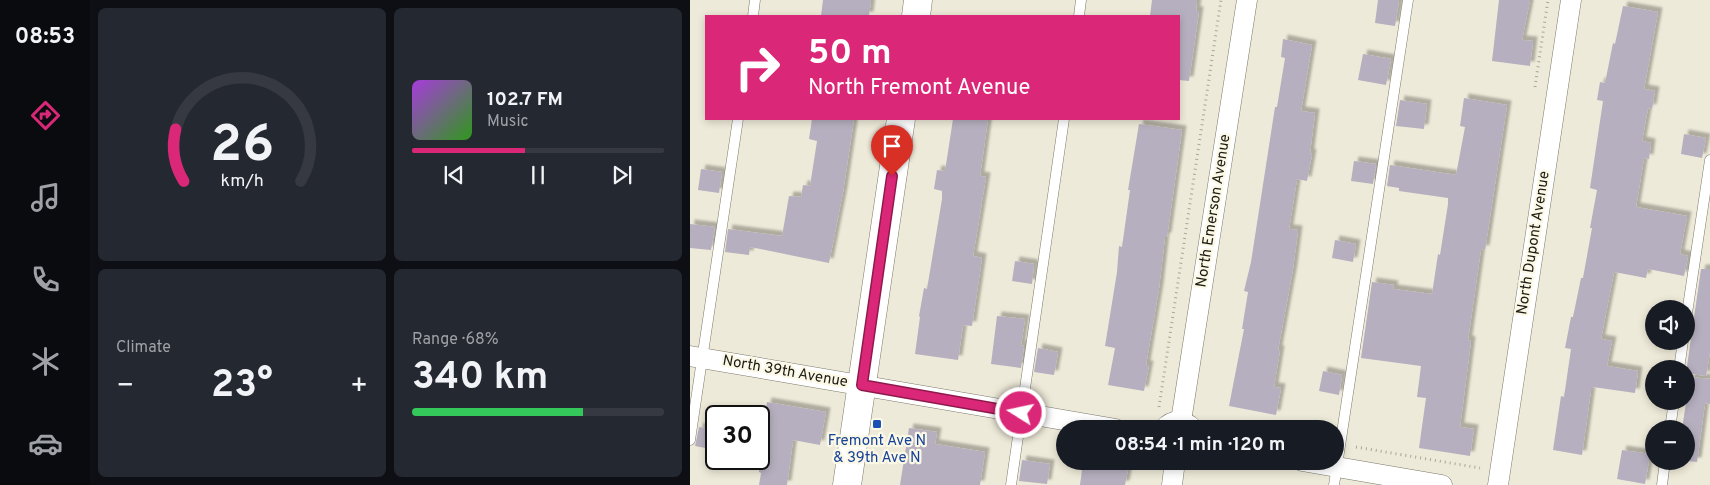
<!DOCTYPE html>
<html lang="en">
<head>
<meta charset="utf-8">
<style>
	:root { --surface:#171b24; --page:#242831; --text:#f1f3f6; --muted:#9ea1a6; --line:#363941; --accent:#db2777 }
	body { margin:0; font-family:Overpass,sans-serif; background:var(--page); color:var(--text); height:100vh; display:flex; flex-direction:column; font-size:19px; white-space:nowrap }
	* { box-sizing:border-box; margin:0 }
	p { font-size:16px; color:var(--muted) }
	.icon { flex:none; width:28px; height:28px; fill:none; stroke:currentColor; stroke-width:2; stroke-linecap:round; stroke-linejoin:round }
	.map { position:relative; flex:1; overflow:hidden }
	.drawer { display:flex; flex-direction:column; gap:8px; padding:8px; background:#0d0f14; width:600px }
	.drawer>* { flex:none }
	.hud { position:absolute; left:15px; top:15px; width:475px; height:105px; border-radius:0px; box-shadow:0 2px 8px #0003; background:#db2777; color:#fff; overflow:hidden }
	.fabs { position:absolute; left:955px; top:300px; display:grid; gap:10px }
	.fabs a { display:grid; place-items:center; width:50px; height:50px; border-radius:50%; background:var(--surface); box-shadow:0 2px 8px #0003; font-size:25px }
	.speed { position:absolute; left:15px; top:405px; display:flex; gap:10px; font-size:25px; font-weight:700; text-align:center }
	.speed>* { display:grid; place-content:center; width:65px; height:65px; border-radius:50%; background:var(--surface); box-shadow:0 2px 8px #0003; line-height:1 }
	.speed .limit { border:2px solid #111; border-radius:8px; background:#fff; color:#111 }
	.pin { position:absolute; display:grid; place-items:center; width:42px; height:42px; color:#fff; margin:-51px -21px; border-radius:50% 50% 50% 0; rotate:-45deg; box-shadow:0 0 5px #0007 }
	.pin .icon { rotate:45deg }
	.me { position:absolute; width:55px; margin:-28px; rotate:280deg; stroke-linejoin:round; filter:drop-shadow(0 0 4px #0008) }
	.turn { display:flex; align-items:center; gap:18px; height:105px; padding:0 20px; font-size:22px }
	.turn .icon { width:65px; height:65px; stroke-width:2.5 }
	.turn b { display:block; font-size:35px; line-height:42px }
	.big { font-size:38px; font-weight:700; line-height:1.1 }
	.drawer .card { flex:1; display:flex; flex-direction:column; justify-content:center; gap:8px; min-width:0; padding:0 18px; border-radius:8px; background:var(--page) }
	.drawer .dial { align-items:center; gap:0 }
	.dial svg { height:130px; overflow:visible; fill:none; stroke:var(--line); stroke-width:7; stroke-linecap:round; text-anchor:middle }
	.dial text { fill:var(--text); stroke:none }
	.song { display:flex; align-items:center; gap:15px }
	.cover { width:60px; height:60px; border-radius:8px; background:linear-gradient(135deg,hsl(280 70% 55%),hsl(110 70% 35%)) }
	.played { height:5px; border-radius:2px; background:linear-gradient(90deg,var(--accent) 45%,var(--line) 45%) }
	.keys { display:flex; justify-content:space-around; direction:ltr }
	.heat { display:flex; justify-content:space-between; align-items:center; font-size:28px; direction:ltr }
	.charge { height:8px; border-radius:4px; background:linear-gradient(90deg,#34c759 68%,var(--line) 0) }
	.drawer .tiles { flex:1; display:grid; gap:8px; grid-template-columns:repeat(2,1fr) }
	.trip { position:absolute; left:366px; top:420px; width:288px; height:50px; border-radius:25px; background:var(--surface); box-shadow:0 2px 8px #0003; font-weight:700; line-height:50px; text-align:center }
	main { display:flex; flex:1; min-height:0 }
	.dock { display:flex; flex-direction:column; width:90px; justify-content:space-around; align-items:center; background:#090b0e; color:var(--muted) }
	.dock .icon { width:35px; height:35px }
	.dock .current { color:var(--accent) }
	.dock b { font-size:22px; color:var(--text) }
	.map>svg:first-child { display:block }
	.building { fill:#b6afbf; filter:url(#shadow) }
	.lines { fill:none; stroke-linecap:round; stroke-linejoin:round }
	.lane-casing { stroke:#7c796a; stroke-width:11 }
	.street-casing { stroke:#7c796a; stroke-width:21 }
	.secondary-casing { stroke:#7c796a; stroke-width:29 }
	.path { stroke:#a9a699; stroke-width:3; stroke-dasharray:1 4; stroke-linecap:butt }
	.lane { stroke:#fff; stroke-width:10 }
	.street { stroke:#fff; stroke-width:20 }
	.secondary { stroke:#fff; stroke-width:28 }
	.route-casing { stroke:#8e194d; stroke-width:12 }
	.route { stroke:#db2777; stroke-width:9 }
	.transit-dot { fill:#1a4fb4; stroke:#fbf8e6; stroke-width:2 }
	.labels { text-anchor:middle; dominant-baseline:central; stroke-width:4.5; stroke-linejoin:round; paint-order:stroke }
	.street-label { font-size:15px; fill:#1c1b14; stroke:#fbf8e6 }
	.transit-label { font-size:15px; fill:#164399; stroke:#fbf8e6 }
</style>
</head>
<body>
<main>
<nav class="dock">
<b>08:53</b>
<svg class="icon current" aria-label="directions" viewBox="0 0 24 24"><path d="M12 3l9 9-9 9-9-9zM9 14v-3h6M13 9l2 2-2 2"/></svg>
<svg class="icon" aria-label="music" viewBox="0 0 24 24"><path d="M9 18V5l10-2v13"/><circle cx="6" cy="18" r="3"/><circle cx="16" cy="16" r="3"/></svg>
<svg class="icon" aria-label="phone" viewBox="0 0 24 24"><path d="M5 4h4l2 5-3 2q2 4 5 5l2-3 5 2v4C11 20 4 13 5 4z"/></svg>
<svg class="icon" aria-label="climate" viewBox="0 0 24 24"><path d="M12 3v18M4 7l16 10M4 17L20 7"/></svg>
<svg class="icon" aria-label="car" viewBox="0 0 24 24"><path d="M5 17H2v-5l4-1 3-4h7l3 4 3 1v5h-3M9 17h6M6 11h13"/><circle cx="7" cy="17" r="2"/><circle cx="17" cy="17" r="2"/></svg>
</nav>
<section class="drawer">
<div class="tiles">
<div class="card dial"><svg viewBox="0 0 100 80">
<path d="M14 69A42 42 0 1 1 86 69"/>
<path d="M14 69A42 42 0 0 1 9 37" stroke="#db2777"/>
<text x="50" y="56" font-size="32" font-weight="700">26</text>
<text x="50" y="72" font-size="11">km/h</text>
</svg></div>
<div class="card">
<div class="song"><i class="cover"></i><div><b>102.7 FM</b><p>Music</p></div></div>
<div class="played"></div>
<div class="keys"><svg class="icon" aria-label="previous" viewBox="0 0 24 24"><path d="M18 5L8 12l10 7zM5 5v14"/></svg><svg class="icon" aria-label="pause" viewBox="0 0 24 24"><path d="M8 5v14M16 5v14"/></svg><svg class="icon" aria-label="next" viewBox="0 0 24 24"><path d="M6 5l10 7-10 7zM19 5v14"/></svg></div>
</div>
<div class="card"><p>Climate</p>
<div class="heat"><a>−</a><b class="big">23°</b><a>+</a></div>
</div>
<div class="card"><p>Range · 68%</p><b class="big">340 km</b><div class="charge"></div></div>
</div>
</section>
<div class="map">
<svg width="1020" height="485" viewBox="0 0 1020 485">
	<defs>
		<filter id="shadow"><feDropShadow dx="4.5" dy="-4.5" stdDeviation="1" flood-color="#0004"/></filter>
	</defs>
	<rect width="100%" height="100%" fill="#eeead9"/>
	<g class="building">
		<path d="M133,0H181L179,16H131Z"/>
		<path d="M462,0H507L506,11H509L499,81L489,80V16H460Z"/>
		<path d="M688,0H709L705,26L685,23Z"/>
		<path d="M809,0H840L832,40L843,41L840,66L802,61Z"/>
		<path d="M933,6L968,12L954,89L965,91L962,109L958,108L952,141L961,143L959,159L954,158L946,207L997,216L990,254L998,256L994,276L958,269L956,278L924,272L911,339L922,341L917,366L948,371L945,393L903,387V390H901L892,455L863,450L871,396L874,397L881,349L875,348L881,317H883L891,278H893L902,228H900L907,190L900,188L913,101L907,100L910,82L915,83L923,43L925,44Z"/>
		<path d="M593,39L622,45L611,111L625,113L620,153L622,154L617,181L607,179L599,229L608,230L603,269L588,350H590L584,387L591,388L586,415L539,406L554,329H552L558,292L554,291L561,262L585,107H587L595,58L591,57Z"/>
		<path d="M673,54L701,59L696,85L668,80Z"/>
		<path d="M774,98L817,105L795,250L791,249L778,340L781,341L770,427L784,429L780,456L729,448L736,398L727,397L731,366L671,358L682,282L704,285L703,289L742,294L748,254L750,255L758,204V198L709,191V188L697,186L700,165L766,175L775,127L770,126Z"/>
		<path d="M710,100L737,104L734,129L706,126Z"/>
		<path d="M122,119H164L153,192L139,263L60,247L59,255L35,252L38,229L92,236L99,196L111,197L113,185L120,186L127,141L119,139Z"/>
		<path d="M263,119H298L290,176L296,177L283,256L292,258L282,326L273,325L268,360L225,354L230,317L229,316L234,288L237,289L252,199V191L244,189L247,170L255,171Z"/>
		<path d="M449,124L492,130L477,237H475L469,288L456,365H459L454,391L418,385L425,348L415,346L427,272L429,246L432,247L440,190H438Z"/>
		<path d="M994,134L1016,138L1012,158L991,154Z"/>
		<path d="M664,161L686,164L683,184L661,181Z"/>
		<path d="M11,169L32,172L29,193L8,190Z"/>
		<path d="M0,224L25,227L21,250L0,248Z"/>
		<path d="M645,240L666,244L663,262L642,258Z"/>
		<path d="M325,261L344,264L342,284L322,281Z"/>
		<path d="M1011,269H1020V352L1016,376L996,373Z"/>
		<path d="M307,316L335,319L331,345L334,346L331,368L301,364Z"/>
		<path d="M348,348L368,352L364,375L344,372Z"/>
		<path d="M633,371L652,375L649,395L629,391Z"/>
		<path d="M1000,377L1020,379V404L1015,403L1007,462L996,461V429H992Z"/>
		<path d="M77,402L136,412L130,445L103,440L97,485H69L71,473L69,472V444H70Z"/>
		<path d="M9,427L26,430V450L5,446Z"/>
		<path d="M219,428L247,432L245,444L295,452L290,485H210Z"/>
		<path d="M932,450L960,454L955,484L927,479Z"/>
		<path d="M332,460L360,464L357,484L329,481Z"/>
		<path d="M393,462L438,469L435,485H390Z"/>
	</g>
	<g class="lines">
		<defs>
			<g id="lane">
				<path d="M63,16L65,0"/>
				<path d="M389,16L391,0"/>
				<path d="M996,320L1020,160"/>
				<path d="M989,369L993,341"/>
				<path d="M980,429L984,401"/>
				<path d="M0,440L48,119"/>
				<path d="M321,485L374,119"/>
				<path d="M644,485L718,0"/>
				<path d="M972,485L975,461"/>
			</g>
			<g id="street">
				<path d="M0,356L426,429"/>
				<path d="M491,421L557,0"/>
				<path d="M474,429C482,419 494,419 503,429"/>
				<path d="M612,461L752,485"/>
				<path d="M482,485L485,461"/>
				<path d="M808,485L881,0"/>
			</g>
			<g id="secondary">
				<path d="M226,16L228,0"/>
				<path d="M157,485L211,119"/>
			</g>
		</defs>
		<use href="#lane" class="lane-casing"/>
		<use href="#street" class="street-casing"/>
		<use href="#secondary" class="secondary-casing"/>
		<g class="path">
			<path d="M845,87L858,0"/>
			<path d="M469,407L531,0"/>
			<path d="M521,422L560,429"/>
			<path d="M666,447L790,468"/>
		</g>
		<use href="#lane" class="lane"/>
		<use href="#street" class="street"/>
		<use href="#secondary" class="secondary"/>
	</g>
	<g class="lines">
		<defs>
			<path id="route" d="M202,176L172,385L331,413"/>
		</defs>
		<use href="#route" class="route-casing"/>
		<use href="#route" class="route"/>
	</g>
	<rect class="transit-dot" x="182" y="419" width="10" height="10" rx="2.5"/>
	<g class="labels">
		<g class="street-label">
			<text transform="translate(524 211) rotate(-81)">North Emerson Avenue</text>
			<text transform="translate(844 243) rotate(-81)">North Dupont Avenue</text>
			<text transform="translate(95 372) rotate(10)">North 39th Avenue</text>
		</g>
		<g class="transit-label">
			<text x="187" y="441">Fremont Ave N<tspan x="187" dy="17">&amp; 39th Ave N</tspan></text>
		</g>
	</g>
</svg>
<div class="fabs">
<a><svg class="icon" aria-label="sound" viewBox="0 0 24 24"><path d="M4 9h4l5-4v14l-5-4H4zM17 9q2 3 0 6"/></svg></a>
<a>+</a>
<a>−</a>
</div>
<div class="speed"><div class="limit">30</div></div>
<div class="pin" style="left:202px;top:176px;background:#d93025"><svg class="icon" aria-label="arrive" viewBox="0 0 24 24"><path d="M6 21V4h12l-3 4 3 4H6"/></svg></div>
<svg class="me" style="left:331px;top:413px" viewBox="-20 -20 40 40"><circle r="17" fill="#db2777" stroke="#fff" stroke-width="3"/><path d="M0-11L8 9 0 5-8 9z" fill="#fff"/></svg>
<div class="trip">08:54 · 1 min · 120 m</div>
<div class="hud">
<div class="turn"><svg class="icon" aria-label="right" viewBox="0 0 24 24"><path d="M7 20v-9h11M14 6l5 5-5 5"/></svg><div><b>50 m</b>North Fremont Avenue</div></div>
</div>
</div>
</main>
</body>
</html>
